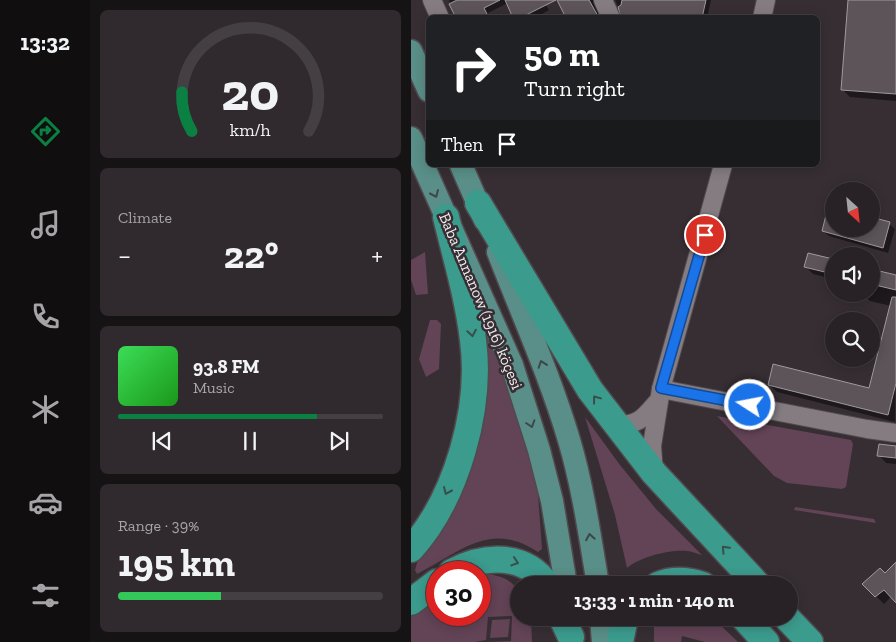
<!DOCTYPE html>
<html lang="en">
<head>
<meta charset="utf-8">
<style>
	:root { --surface:#282226; --page:#302a2e; --text:#f1f3f6; --muted:#a5a4a7; --line:#443f43; --accent:#0b8043 }
	body { margin:0; font-family:"Zilla Slab",serif; background:var(--page); color:var(--text); height:100vh; display:flex; flex-direction:column; font-size:19px; white-space:nowrap }
	* { box-sizing:border-box; margin:0 }
	p { font-size:16px; color:var(--muted) }
	.icon { flex:none; width:28px; height:28px; fill:none; stroke:currentColor; stroke-width:2; stroke-linecap:round; stroke-linejoin:round }
	.map { position:relative; flex:1; overflow:hidden }
	.details { display:flex; flex-direction:column; gap:10px; padding:10px; background:#161315; width:321px }
	.details>* { flex:none }
	.top-card { position:absolute; left:15px; top:15px; width:394px; height:152px; border-radius:8px; box-shadow:0 2px 12px #0003,0 0 0 1px var(--line); background:#202124; color:#fff; overflow:hidden }
	.needle { width:32px; rotate:153deg }
	.buttons { position:absolute; left:414px; top:182px; display:grid; gap:10px }
	.buttons a { display:grid; place-items:center; width:55px; height:55px; border-radius:50%; background:var(--surface); box-shadow:0 2px 12px #0003,0 0 0 1px var(--line); font-size:25px }
	.speed { position:absolute; left:15px; top:561px; display:flex; gap:10px; font-size:25px; font-weight:700; text-align:center }
	.speed>* { display:grid; place-content:center; width:65px; height:65px; border-radius:50%; background:var(--surface); box-shadow:0 2px 12px #0003,0 0 0 1px var(--line); line-height:1 }
	.speed .limit { border:8px solid #d22; background:#fff; color:#111 }
	.pin { position:absolute; display:grid; place-items:center; width:42px; height:42px; color:#fff; margin:-21px; border:2px solid #fff; border-radius:50%; box-shadow:0 1px 5px #0007 }
	.me { position:absolute; width:55px; margin:-28px; rotate:281deg; stroke-linejoin:round; filter:drop-shadow(0 0 4px #0008) }
	.turn { display:flex; align-items:center; gap:18px; height:105px; padding:0 15px; font-size:22px }
	.turn .icon { width:65px; height:65px; stroke-width:2.5 }
	.turn b { display:block; font-size:35px; line-height:42px }
	.then { display:flex; align-items:center; height:48px; padding:0 15px; background:#0003; gap:10px; font-size:19px }
	.big { font-size:38px; font-weight:800; line-height:1.1 }
	.details .card { flex:1; display:flex; flex-direction:column; justify-content:center; gap:8px; min-width:0; padding:0 18px; border-radius:8px; background:var(--page) }
	.details .dial { align-items:center; gap:0 }
	.dial svg { height:130px; overflow:visible; fill:none; stroke:var(--line); stroke-width:7; stroke-linecap:round; text-anchor:middle }
	.dial text { fill:var(--text); stroke:none }
	.song { display:flex; align-items:center; gap:15px }
	.cover { width:60px; height:60px; border-radius:8px; background:linear-gradient(135deg,hsl(130 70% 55%),hsl(120 70% 35%)) }
	.played { height:5px; border-radius:2px; background:linear-gradient(90deg,var(--accent) 75%,var(--line) 75%) }
	.keys { display:flex; justify-content:space-around; direction:ltr }
	.heat { display:flex; justify-content:space-between; align-items:center; font-size:28px; direction:ltr }
	.charge { height:8px; border-radius:4px; background:linear-gradient(90deg,#34c759 39%,var(--line) 0) }
	.trip { position:absolute; left:99px; top:576px; width:288px; height:50px; border-radius:25px; background:var(--surface); box-shadow:0 2px 12px #0003,0 0 0 1px var(--line); font-weight:800; line-height:50px; text-align:center }
	main { display:flex; flex:1; min-height:0 }
	.dock { display:flex; flex-direction:column; width:90px; justify-content:space-around; align-items:center; background:#100e0f; color:var(--muted) }
	.dock .icon { width:35px; height:35px }
	.dock .active { color:var(--accent) }
	.dock b { font-size:22px; color:var(--text) }
	.map>svg:first-child { display:block }
	.green { fill:#634356 }
	.shadow { fill:#0007 }
	.building { fill:#5c5459; stroke:#a2999e }
	.lines { fill:none; stroke-linecap:round; stroke-linejoin:round }
	.minor-casing { stroke:#514a4e; stroke-width:20 }
	.major-casing { stroke:#514a4e; stroke-width:25 }
	.highway-casing { stroke:#514a4e; stroke-width:29 }
	.minor { stroke:#857c81; stroke-width:18 }
	.major { stroke:#598f88; stroke-width:22 }
	.highway { stroke:#3b9b8d; stroke-width:26 }
	.oneway { stroke:#3f4648 }
	.oneway2 { stroke:#384f4e }
	.route-casing { stroke:#114b97; stroke-width:12 }
	.route { stroke:#1a73e8; stroke-width:9 }
	.labels { text-anchor:middle; dominant-baseline:central; stroke-width:5; stroke-linejoin:round; paint-order:stroke }
	.street-label { font-size:16px; fill:#f2ecef; stroke:#362e33 }
</style>
</head>
<body>
<main>
<nav class="dock">
<b>13:32</b>
<svg class="icon active" aria-label="directions" viewBox="0 0 24 24"><path d="M12 3l9 9-9 9-9-9zM9 14v-3h6M13 9l2 2-2 2"/></svg>
<svg class="icon" aria-label="music" viewBox="0 0 24 24"><path d="M9 18V5l10-2v13"/><circle cx="6" cy="18" r="3"/><circle cx="16" cy="16" r="3"/></svg>
<svg class="icon" aria-label="phone" viewBox="0 0 24 24"><path d="M5 4h4l2 5-3 2q2 4 5 5l2-3 5 2v4C11 20 4 13 5 4z"/></svg>
<svg class="icon" aria-label="climate" viewBox="0 0 24 24"><path d="M12 3v18M4 7l16 10M4 17L20 7"/></svg>
<svg class="icon" aria-label="car" viewBox="0 0 24 24"><path d="M5 17H2v-5l4-1 3-4h7l3 4 3 1v5h-3M9 17h6M6 11h13"/><circle cx="7" cy="17" r="2"/><circle cx="17" cy="17" r="2"/></svg>
<svg class="icon" aria-label="filters" viewBox="0 0 24 24"><path d="M4 7h16M4 17h16"/><circle cx="9" cy="7" r="2"/><circle cx="15" cy="17" r="2"/></svg>
</nav>
<section class="details">
<div class="card dial"><svg viewBox="0 0 100 80">
<path d="M14 69A42 42 0 1 1 86 69"/>
<path d="M14 69A42 42 0 0 1 8 45" stroke="#0b8043"/>
<text x="50" y="56" font-size="32" font-weight="700">20</text>
<text x="50" y="72" font-size="11">km/h</text>
</svg></div>
<div class="card"><p>Climate</p>
<div class="heat"><a>−</a><b class="big">22°</b><a>+</a></div>
</div>
<div class="card">
<div class="song"><i class="cover"></i><div><b>93.8 FM</b><p>Music</p></div></div>
<div class="played"></div>
<div class="keys"><svg class="icon" aria-label="previous" viewBox="0 0 24 24"><path d="M18 5L8 12l10 7zM5 5v14"/></svg><svg class="icon" aria-label="pause" viewBox="0 0 24 24"><path d="M8 5v14M16 5v14"/></svg><svg class="icon" aria-label="next" viewBox="0 0 24 24"><path d="M6 5l10 7-10 7zM19 5v14"/></svg></div>
</div>
<div class="card"><p>Range · 39%</p><b class="big">195 km</b><div class="charge"></div></div>
</section>
<div class="map">
<svg width="485" height="642" viewBox="0 0 485 642">
	<rect width="100%" height="100%" fill="#362e33"/>
	<g class="green">
		<path d="M14,252L17,294L5,295L0,280V260Z"/>
		<path d="M19,320H26L30,324L28,369L15,377L8,359Z"/>
		<path d="M73,331L78,337L95,382L126,480L131,549L127,552C78,520 50,552 6,574L4,570L6,563L37,517Z"/>
		<path d="M306,416L440,440L442,444L435,487L431,489L376,483L363,476Z"/>
		<path d="M174,417L209,465L245,509L291,555C286,554 281,551 276,551C260,549 228,557 216,568L204,515Z"/>
		<path d="M384,507L463,519L465,523L383,510Z"/>
		<path d="M77,574C90,576 98,579 107,589L108,618H120L121,642H76L100,641L101,616L77,617L75,640L64,642H0V611L26,592V615H69V575Z"/>
		<path d="M243,618H302L327,642H294L271,636L270,642H243Z"/>
		<path d="M99,619L97,637L79,638L81,620Z"/>
	</g>
	<g class="shadow">
		<path d="M38,0H132L138,10L124,18H104L97,3L77,13L80,18H47Z"/>
		<path d="M147,0H189L186,4L190,18H158Z"/>
		<path d="M204,0H300L296,18H212Z"/>
		<path d="M438,0H485V101L439,97L432,90Z"/>
		<path d="M419,207L422,208V229H460V219L478,224L484,229L477,253L418,236L412,231Z"/>
		<path d="M397,254L422,261V279L402,274L394,266Z"/>
		<path d="M460,270L485,276L484,422L366,392L358,384L459,389L480,306L459,301L452,294H460Z"/>
		<path d="M485,447V464L475,463L468,455Z"/>
		<path d="M474,575L481,596L473,604L453,584Z"/>
	</g>
	<g class="building">
		<path d="M46,0H89L73,8L78,18H45L38,4Z"/>
		<path d="M94,0H145L115,15L116,18H102Z"/>
		<path d="M146,0H178L188,18H155Z"/>
		<path d="M211,0H295L291,18H210L207,7L210,5Z"/>
		<path d="M437,0H485V94L430,90Z"/>
		<path d="M419,199L422,200V229H460V217L479,222L472,248L411,231Z"/>
		<path d="M397,253L422,259V274L393,267Z"/>
		<path d="M460,269L485,275V290L460,284Z"/>
		<path d="M481,297H485V383L477,415L357,385L362,364L458,388Z"/>
		<path d="M468,444L485,446V458L466,456Z"/>
		<path d="M485,562V603L473,590L464,597L451,584L469,568L474,573Z"/>
	</g>
	<g class="lines">
		<defs>
			<g id="minor">
				<path d="M21,0L29,18"/>
				<path d="M192,0L200,18"/>
				<path d="M351,18L355,0"/>
				<path d="M250,389L456,429L485,433"/>
				<path d="M205,426C230,424 232,418 248,400"/>
				<path d="M243,473L241,446L250,389L312,165"/>
			</g>
			<g id="major">
				<path d="M0,51L18,91"/>
				<path d="M0,138L101,365L128,450L141,501L155,585"/>
				<path d="M50,165L74,220"/>
				<path d="M87,252C111,314 139,376 158,440C172,487 179,537 187,585"/>
				<path d="M190,618L192,642"/>
			</g>
			<g id="highway">
				<path d="M67,203L179,390L243,473L347,585"/>
				<path d="M0,549C46,498 71,408 62,340C57,298 45,258 35,217"/>
				<path d="M41,572C72,555 114,552 136,585"/>
				<path d="M247,585C261,579 277,580 292,585"/>
				<path d="M0,602L26,582"/>
				<path d="M151,618L160,637"/>
				<path d="M333,618L355,642"/>
				<path d="M376,618L399,642"/>
				<path d="M209,642L214,618"/>
			</g>
		</defs>
		<use href="#minor" class="minor-casing"/>
		<use href="#major" class="major-casing"/>
		<use href="#highway" class="highway-casing"/>
		<use href="#minor" class="minor"/>
		<use href="#major" class="major"/>
		<use href="#highway" class="highway"/>
	</g>
	<defs><path id="oneway-chevron" d="M-2-3.5L2.5 0L-2 3.5" fill="none" stroke-width="1.6" stroke-linecap="round" stroke-linejoin="round" transform="scale(1.25)"/></defs>
	<g class="oneway">
		<use href="#oneway-chevron" transform="translate(24 194) rotate(66)"/>
		<use href="#oneway-chevron" transform="translate(131 364) rotate(-109)"/>
		<use href="#oneway-chevron" transform="translate(120 424) rotate(72)"/>
		<use href="#oneway-chevron" transform="translate(179 537) rotate(-100)"/>
	</g>
	<g class="oneway2">
		<use href="#oneway-chevron" transform="translate(61 333) rotate(81)"/>
		<use href="#oneway-chevron" transform="translate(185 399) rotate(-127)"/>
		<use href="#oneway-chevron" transform="translate(36 491) rotate(114)"/>
		<use href="#oneway-chevron" transform="translate(314 549) rotate(-133)"/>
		<use href="#oneway-chevron" transform="translate(104 562) rotate(18)"/>
	</g>
	<g class="lines">
		<defs>
			<path id="route" d="M294,235L250,388L339,405"/>
		</defs>
		<use href="#route" class="route-casing"/>
		<use href="#route" class="route"/>
	</g>
	<g class="labels">
		<g class="street-label">
			<text transform="translate(70 301) rotate(67)">Baba Annanow (1916) köçesi</text>
		</g>
	</g>
</svg>
<div class="buttons">
<a><svg class="needle" viewBox="-14 -14 28 28"><path d="M0-13l5 13h-10z" fill="#e53935"/><path d="M0 13l5-13h-10z" fill="#a5a4a7"/></svg></a>
<a><svg class="icon" aria-label="sound" viewBox="0 0 24 24"><path d="M4 9h4l5-4v14l-5-4H4zM17 9q2 3 0 6"/></svg></a>
<a><svg class="icon" aria-label="search" viewBox="0 0 24 24"><circle cx="10" cy="10" r="6"/><path d="M15 15l6 6"/></svg></a>
</div>
<div class="speed"><div class="limit">30</div></div>
<div class="pin" style="left:294px;top:235px;background:#d93025"><svg class="icon" aria-label="arrive" viewBox="0 0 24 24"><path d="M6 21V4h12l-3 4 3 4H6"/></svg></div>
<svg class="me" style="left:339px;top:405px" viewBox="-20 -20 40 40"><circle r="17" fill="#1a73e8" stroke="#fff" stroke-width="3"/><path d="M0-11L8 9 0 5-8 9z" fill="#fff"/></svg>
<div class="trip">13:33 · 1 min · 140 m</div>
<div class="top-card">
<div class="turn"><svg class="icon" aria-label="right" viewBox="0 0 24 24"><path d="M7 20v-9h11M14 6l5 5-5 5"/></svg><div><b>50 m</b>Turn right</div></div>
<div class="then">Then<svg class="icon" aria-label="arrive" viewBox="0 0 24 24"><path d="M6 21V4h12l-3 4 3 4H6"/></svg></div>
</div>
</div>
</main>
</body>
</html>
